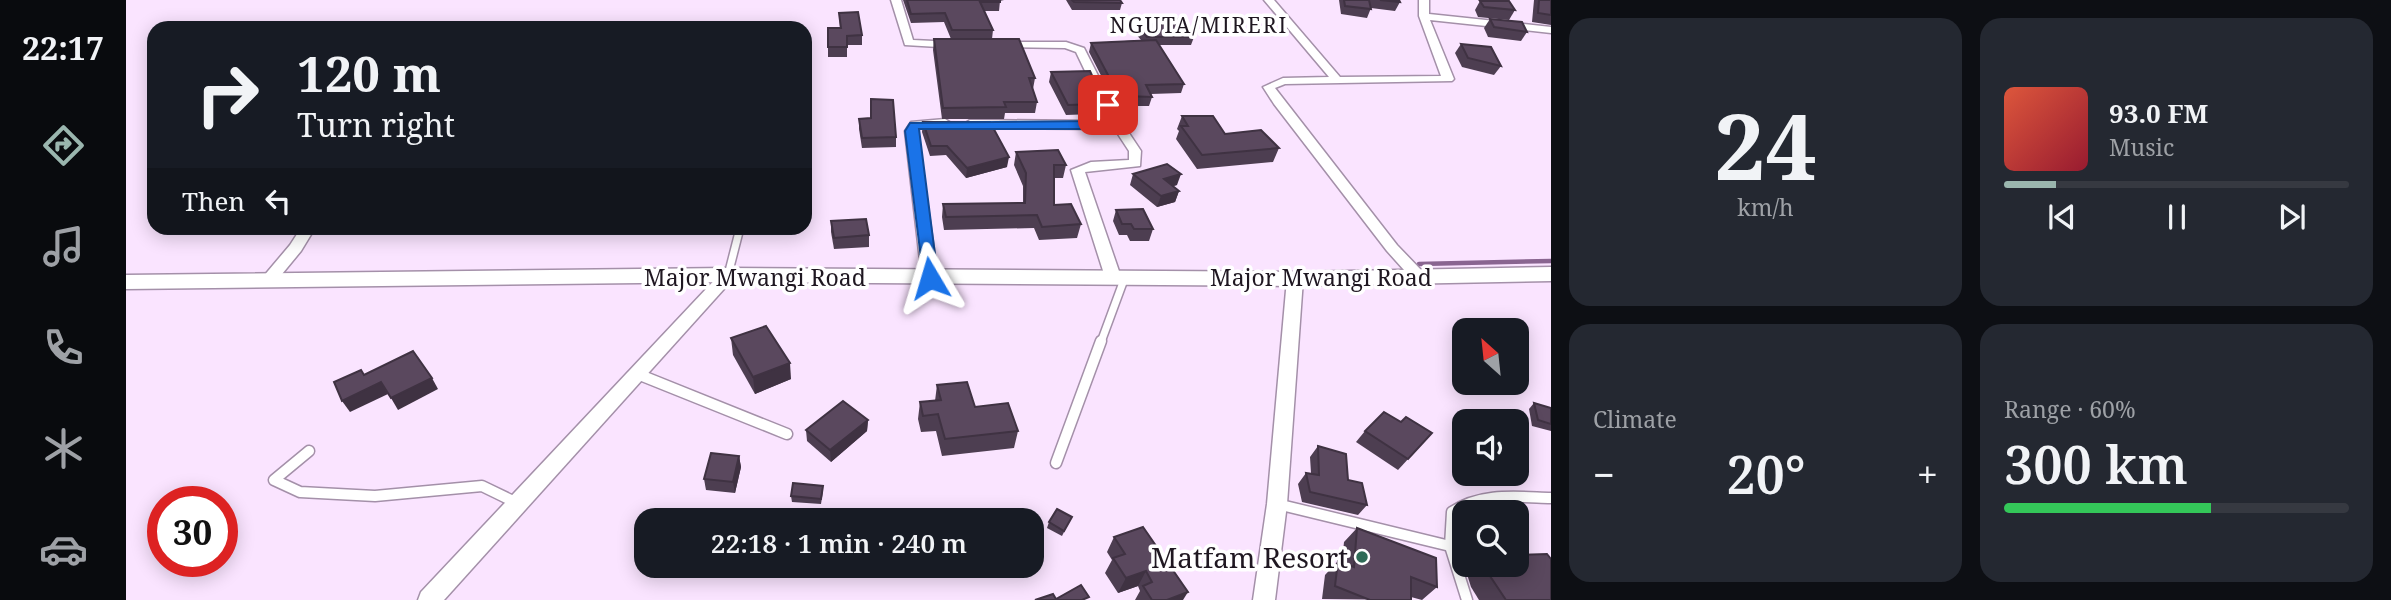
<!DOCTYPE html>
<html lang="en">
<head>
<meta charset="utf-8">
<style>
	:root { --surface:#171b24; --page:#242831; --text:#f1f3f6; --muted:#9ea1a6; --line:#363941; --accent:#9ab6ae }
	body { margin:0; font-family:"Noto Serif",serif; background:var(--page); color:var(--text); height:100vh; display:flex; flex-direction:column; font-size:26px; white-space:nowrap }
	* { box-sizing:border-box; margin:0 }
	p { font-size:23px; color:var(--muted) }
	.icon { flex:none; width:38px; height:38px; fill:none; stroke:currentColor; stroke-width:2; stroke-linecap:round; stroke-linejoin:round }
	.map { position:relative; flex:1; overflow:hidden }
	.side { display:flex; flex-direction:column; gap:18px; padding:18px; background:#0d0f14; width:840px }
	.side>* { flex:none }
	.banner { position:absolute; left:21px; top:21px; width:665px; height:214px; border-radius:21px; box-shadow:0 4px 18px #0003; background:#171b24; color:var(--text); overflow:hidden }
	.needle { width:46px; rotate:333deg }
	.controls { position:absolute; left:1326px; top:318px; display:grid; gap:14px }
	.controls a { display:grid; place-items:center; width:77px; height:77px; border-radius:14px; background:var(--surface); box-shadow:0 4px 18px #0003; font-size:35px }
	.speed { position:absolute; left:21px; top:486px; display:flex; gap:14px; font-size:35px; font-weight:700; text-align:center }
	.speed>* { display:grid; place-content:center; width:91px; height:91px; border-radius:50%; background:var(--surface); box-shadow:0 4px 18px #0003; line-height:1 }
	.speed .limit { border:10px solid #d22; background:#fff; color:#111 }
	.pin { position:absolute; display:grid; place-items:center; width:60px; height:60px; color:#fff; margin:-30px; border-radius:14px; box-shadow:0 4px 10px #0006 }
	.me { position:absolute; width:77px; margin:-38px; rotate:353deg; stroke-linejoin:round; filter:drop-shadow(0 0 5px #0008) }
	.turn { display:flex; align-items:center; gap:24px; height:147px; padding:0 35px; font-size:32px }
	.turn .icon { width:91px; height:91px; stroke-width:2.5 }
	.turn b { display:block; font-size:49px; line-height:60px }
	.then { display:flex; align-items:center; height:66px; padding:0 35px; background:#0003; gap:14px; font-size:26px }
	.big { font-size:52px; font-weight:600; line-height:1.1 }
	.side .widget { flex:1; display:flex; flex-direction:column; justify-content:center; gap:10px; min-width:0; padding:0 24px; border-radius:21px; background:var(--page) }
	.side .dial { align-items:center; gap:0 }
	.dial b { font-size:91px; line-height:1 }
	.song { display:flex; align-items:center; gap:21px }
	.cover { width:84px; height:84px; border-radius:10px; background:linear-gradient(135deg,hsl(10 70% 55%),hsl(350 70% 35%)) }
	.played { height:7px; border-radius:4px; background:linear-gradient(90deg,var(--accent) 15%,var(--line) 15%) }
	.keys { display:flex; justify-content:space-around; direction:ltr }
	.heat { display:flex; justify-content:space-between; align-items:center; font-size:38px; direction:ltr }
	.charge { height:10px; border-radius:5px; background:linear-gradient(90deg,#34c759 60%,var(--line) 0) }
	.side .tiles { flex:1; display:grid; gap:18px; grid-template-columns:repeat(2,1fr) }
	.trip { position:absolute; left:508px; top:508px; width:410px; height:70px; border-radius:21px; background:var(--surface); box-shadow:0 4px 18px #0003; font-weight:600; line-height:70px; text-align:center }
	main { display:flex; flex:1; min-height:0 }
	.tabs { display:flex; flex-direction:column; width:126px; justify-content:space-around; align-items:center; background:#090b0e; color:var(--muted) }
	.tabs .icon { width:49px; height:49px }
	.tabs .active { color:var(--accent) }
	.tabs b { font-size:32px; color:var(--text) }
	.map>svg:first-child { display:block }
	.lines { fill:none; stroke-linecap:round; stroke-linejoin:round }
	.stream { stroke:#896590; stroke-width:4.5 }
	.service-far1-casing { stroke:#a490a9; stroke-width:10 }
	.service-casing { stroke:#a490a9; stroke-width:13 }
	.minor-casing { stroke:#a490a9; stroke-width:3 }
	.tertiary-casing { stroke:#a490a9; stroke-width:3 }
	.service-far1 { stroke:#fff; stroke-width:7 }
	.service { stroke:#fff; stroke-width:10 }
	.minor { fill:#fff; fill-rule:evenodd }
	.tertiary { fill:#fff; fill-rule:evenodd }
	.wall { fill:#4d3e51 }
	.shaded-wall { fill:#3f3242 }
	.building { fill:#5a485e; stroke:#3f3242; stroke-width:2 }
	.route { fill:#1a73e8; stroke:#114b97; stroke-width:2 }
	.poi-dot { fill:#2f6b57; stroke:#fff; stroke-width:2.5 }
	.labels { text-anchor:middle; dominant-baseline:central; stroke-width:7; stroke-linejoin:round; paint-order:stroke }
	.far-quarter-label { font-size:21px; letter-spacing:2px; fill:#1f1721; stroke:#fff }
	.street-label { font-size:23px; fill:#1f1721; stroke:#fff }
	.near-poi-label { font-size:28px; fill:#1f1721; stroke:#fff; text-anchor:end }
</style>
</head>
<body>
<main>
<nav class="tabs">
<b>22:17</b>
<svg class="icon active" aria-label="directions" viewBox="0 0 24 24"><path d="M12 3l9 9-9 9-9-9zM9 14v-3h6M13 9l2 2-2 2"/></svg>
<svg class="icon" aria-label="music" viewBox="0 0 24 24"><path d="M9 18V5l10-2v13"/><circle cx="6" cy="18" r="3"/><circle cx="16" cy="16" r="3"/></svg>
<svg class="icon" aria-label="phone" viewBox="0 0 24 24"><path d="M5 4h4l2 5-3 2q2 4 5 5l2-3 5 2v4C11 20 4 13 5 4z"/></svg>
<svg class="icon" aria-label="climate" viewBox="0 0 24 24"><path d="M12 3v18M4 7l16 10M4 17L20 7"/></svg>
<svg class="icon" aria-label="car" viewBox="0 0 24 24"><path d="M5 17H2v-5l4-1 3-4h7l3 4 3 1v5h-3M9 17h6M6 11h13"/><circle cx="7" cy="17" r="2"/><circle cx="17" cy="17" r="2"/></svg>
</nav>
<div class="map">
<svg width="1425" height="600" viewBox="0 0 1425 600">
	<rect width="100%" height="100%" fill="#fae4ff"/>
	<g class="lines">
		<path class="stream" d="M1293,264L1425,261"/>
		<defs>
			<g id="service-far1">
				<path d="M602,275L614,228"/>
				<path d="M975,342L999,277"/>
			</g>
			<g id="service">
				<path d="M509,373L661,434"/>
				<path d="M183,451L148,480L174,492L249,496L356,486L391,503"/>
				<path d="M930,463L975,341"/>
				<path d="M1151,504L1324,546"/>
				<path d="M1341,600L1324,546L1326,512C1356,492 1391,497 1425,498"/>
			</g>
			<g id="minor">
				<path d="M765,0H775L787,40L829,42L834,45L829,48L779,45Z"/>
				<path d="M1138,0H1148L1214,77L1315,76L1293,16V0H1303V14L1425,27V33L1304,20L1328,79L1326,81L1159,84L1149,88L1271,245L1297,272L1300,276L1297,280H1287L1261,251L1148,104L1137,87L1157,78L1203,77Z"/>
				<path d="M876,42H940L958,48L995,121L1015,151L1014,166L959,172L995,277L992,281L987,282L979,277L945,170L965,162L1003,160V151L986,125L971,129L844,128L838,124L844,120L971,121L982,119L950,52L939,48L872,47L871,45Z"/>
				<path d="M819,119L825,123L823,126L793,128L791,131L812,278L804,283L796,278L779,131L785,122Z"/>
				<path d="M175,228H189L175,251L147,285H137L134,281L137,277L164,245Z"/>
				<path d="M602,270L607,271L610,275L607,279L318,600H292L295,592L597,271Z"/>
				<path d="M1169,274L1177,279L1161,504L1149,600H1127L1141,504L1161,279Z"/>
			</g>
			<path id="tertiary" d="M1425,267V281L1169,286L602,282L0,289V275L602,268L1169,272Z"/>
		</defs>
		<use href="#service-far1" class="service-far1-casing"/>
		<use href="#service" class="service-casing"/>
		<use href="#minor" class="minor-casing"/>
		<use href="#tertiary" class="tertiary-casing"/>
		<use href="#service-far1" class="service-far1"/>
		<use href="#service" class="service"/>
		<use href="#minor" class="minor"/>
		<use href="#tertiary" class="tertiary"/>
	</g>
	<g class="wall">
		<path d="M777,0H878L874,1L873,11H858L867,30L866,39L909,78L907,89L911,102L909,113H879L878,119H816L807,50L808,39H825L818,22L785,23Z"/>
		<path d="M940,0H994L996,3L994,10H946Z"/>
		<path d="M1213,0H1273L1274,2L1269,11L1245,8L1241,18L1215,14Z"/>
		<path d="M1408,0H1425V25L1406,22Z"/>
		<path d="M1354,1L1389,10L1383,20L1352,17L1349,10Z"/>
		<path d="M713,13L736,35V45H721V57H702V28H714Z"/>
		<path d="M1035,18L1068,37L1065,45H1033L1058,84L1055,93L1025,94L1026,97L1023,106H995L993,100L987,99L963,52L965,43L1015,40L1009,33L1011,25L1033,24Z"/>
		<path d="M1364,19L1401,32L1395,41L1362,37L1358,28Z"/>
		<path d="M1335,44L1375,66L1368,75L1336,67L1329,53Z"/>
		<path d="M925,72L972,89L970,99H968L971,104L968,114L940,115L923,82Z"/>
		<path d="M1056,116L1099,134L1153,148L1147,162L1071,169L1050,139L1053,131L1051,129Z"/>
		<path d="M745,118L770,137V147L736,148L733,129V119Z"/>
		<path d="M797,122L881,167L840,178L820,155L804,156L796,132Z"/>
		<path d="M890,152L940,165L937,178H928V205L955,224L951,238L913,240L908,228L818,230L816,217L817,204L897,203V186L888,165Z"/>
		<path d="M1007,174L1051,185L1047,186L1053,191L1049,202L1031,207L1004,185Z"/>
		<path d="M990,210L1027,229L1023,241H1004L1001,235H993L987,221Z"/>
		<path d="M705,221L743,235V247L708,249L705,232Z"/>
		<path d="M605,338L665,379L629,394L607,355Z"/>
		<path d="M811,385L892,431L888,448L816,456L810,431L795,432L792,419L794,402L809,401Z"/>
		<path d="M1408,403L1425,408V431L1406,426L1403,409Z"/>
		<path d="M1382,417L1402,424L1399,461L1391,468V422H1377Z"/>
		<path d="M742,420L741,431L705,462L681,441L680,430Z"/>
		<path d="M1275,422L1306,433L1272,470L1230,442L1239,431Z"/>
		<path d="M1192,446L1241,505L1232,515L1176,502L1172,484L1180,473H1185L1184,457Z"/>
		<path d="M613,456L615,467L609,493L580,490L578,479Z"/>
		<path d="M697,491L695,504L666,502L665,496Z"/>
		<path d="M923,522H943L936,536L921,528Z"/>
		<path d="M1231,528L1311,587L1296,600L1285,597V600L1196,599L1199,575L1212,561L1216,562L1218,542Z"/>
		<path d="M988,537L1057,600H1009L1014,591L1012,586L992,593L979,573L986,560L981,552Z"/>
		<path d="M1346,565H1391L1425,600H1353L1345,587L1340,571Z"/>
	</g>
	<g class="shaded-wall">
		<path d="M883,157L881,167L840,178L841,168Z"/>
		<path d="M1055,174L1051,185L1034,190L1038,179Z"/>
		<path d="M1053,191L1049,202L1031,207L1035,196Z"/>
		<path d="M664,363L665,379L629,394L627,377Z"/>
		<path d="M306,378L312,389L272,410L265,398Z"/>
		<path d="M255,382L262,394L224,412L216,401Z"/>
		<path d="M742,420L741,431L705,462L704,450Z"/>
		<path d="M613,456L615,467L609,493L607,482Z"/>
		<path d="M1020,571L1012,586L992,593L1000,578Z"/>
		<path d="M1062,592L1057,600H1041Z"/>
	</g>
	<g class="building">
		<path d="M781,0H874V2H854L867,30H826L819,13L785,14Z"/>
		<path d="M946,0H994L996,3L948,2Z"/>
		<path d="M1218,0H1243L1245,9L1219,6Z"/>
		<path d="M1254,0H1273L1274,2Z"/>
		<path d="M1413,0H1425V15L1412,13Z"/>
		<path d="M1354,1H1383L1389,10L1358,7Z"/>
		<path d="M732,12L736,35L721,36V47H702V28H715L713,13Z"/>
		<path d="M1035,18L1055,19L1068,37H1021L1011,25L1038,24Z"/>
		<path d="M1364,19L1396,22L1401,32L1368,27Z"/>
		<path d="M808,39H893L909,78H903L911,102H878L880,107L817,108Z"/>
		<path d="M1030,40L1058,84L1020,85L1026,97L998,96L995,90H990L965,43Z"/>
		<path d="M1335,44L1365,47L1375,66L1342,58Z"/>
		<path d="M964,71L972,89H962L971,104L942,105L925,72Z"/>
		<path d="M745,99L767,100L770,137L736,138L733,119L745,118Z"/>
		<path d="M1056,116H1087L1099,134L1135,130L1153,148L1076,155L1055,126H1062Z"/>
		<path d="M797,122H864L883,157L841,168L821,146H805Z"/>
		<path d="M932,150L940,165H928V205L945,204L955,224L916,227L911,215L820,217L817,204L899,203L900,173L890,152Z"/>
		<path d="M1041,164L1055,174L1038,179L1053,191L1035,196L1007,174Z"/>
		<path d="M1017,209L1027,229H1008L1005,224H996L990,210Z"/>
		<path d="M740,219L743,235L708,238L705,221Z"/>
		<path d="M640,326L664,363L627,377L605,338Z"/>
		<path d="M287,351L306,378L265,398L255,382L216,401L208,382L235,370L238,375Z"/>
		<path d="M841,382L849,407L882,403L892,431L819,439L812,414L797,416L794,402L815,400L811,385Z"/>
		<path d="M717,401L742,420L704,450L680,430Z"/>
		<path d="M1408,403L1425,408V424L1412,420Z"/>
		<path d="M1258,412L1275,422L1280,417L1306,433L1282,459L1239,431Z"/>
		<path d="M1382,417L1402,424L1399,461L1391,457V422H1381Z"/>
		<path d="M1192,446L1220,454L1222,480L1236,483L1241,505L1184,492L1180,473L1193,475Z"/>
		<path d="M585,453L613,456L607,482L578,479Z"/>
		<path d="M667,483L697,486L695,499L665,496Z"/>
		<path d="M931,509L946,517L938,531L923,522Z"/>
		<path d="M818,518V520H776Z"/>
		<path d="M1017,527L1062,592L1041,600H1026L1017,586L1026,582L1020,571L1000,578L987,558L999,554L988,537Z"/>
		<path d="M1231,528L1310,558L1311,587L1285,577V600H1244L1209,586L1212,561L1228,567Z"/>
		<path d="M1421,554L1425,559V600H1380L1362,573L1360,565H1391V555Z"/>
		<path d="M955,585L963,597L956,600H909L927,594L930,599Z"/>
	</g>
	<path class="route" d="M978,103H987L995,121L993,123L971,129H793L812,278L804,284L798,282L779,131L784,123L971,121L982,119Z"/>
	<circle class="poi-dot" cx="1236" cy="557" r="7"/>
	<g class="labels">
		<g class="far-quarter-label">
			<text x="1073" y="25">NGUTA/MIRERI</text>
		</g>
		<g class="street-label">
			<text x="629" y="277">Major Mwangi Road</text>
			<text x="1195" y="277">Major Mwangi Road</text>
		</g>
		<g class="near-poi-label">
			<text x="1222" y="557">Matfam Resort</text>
		</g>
	</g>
</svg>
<div class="controls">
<a><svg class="needle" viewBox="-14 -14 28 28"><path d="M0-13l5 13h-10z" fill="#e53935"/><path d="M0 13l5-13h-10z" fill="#9ea1a6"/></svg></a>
<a><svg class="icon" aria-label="sound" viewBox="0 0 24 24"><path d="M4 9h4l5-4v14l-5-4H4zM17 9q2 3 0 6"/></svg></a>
<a><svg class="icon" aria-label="search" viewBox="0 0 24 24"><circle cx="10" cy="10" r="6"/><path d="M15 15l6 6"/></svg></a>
</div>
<div class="speed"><div class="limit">30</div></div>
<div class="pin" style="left:982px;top:105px;background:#d93025"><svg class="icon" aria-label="arrive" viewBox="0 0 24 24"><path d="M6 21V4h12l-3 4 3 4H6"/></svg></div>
<svg class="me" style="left:804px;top:278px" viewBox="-20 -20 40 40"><path d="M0-17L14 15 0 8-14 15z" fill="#1a73e8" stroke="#fff" stroke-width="4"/></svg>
<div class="trip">22:18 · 1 min · 240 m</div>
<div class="banner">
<div class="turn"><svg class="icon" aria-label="right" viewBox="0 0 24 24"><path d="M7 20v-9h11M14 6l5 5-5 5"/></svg><div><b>120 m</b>Turn right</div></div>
<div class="then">Then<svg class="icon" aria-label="left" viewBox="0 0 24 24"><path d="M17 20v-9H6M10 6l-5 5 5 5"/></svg></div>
</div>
</div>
<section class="side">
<div class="tiles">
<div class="widget dial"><b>24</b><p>km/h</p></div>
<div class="widget">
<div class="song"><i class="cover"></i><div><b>93.0 FM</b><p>Music</p></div></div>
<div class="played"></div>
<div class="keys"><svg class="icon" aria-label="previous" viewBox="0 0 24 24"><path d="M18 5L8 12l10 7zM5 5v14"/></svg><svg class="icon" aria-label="pause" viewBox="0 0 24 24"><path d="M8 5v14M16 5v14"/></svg><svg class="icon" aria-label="next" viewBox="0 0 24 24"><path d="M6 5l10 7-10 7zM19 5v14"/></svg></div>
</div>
<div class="widget"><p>Climate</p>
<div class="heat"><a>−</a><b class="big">20°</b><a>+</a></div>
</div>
<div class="widget"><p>Range · 60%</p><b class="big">300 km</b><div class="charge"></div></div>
</div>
</section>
</main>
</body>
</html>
